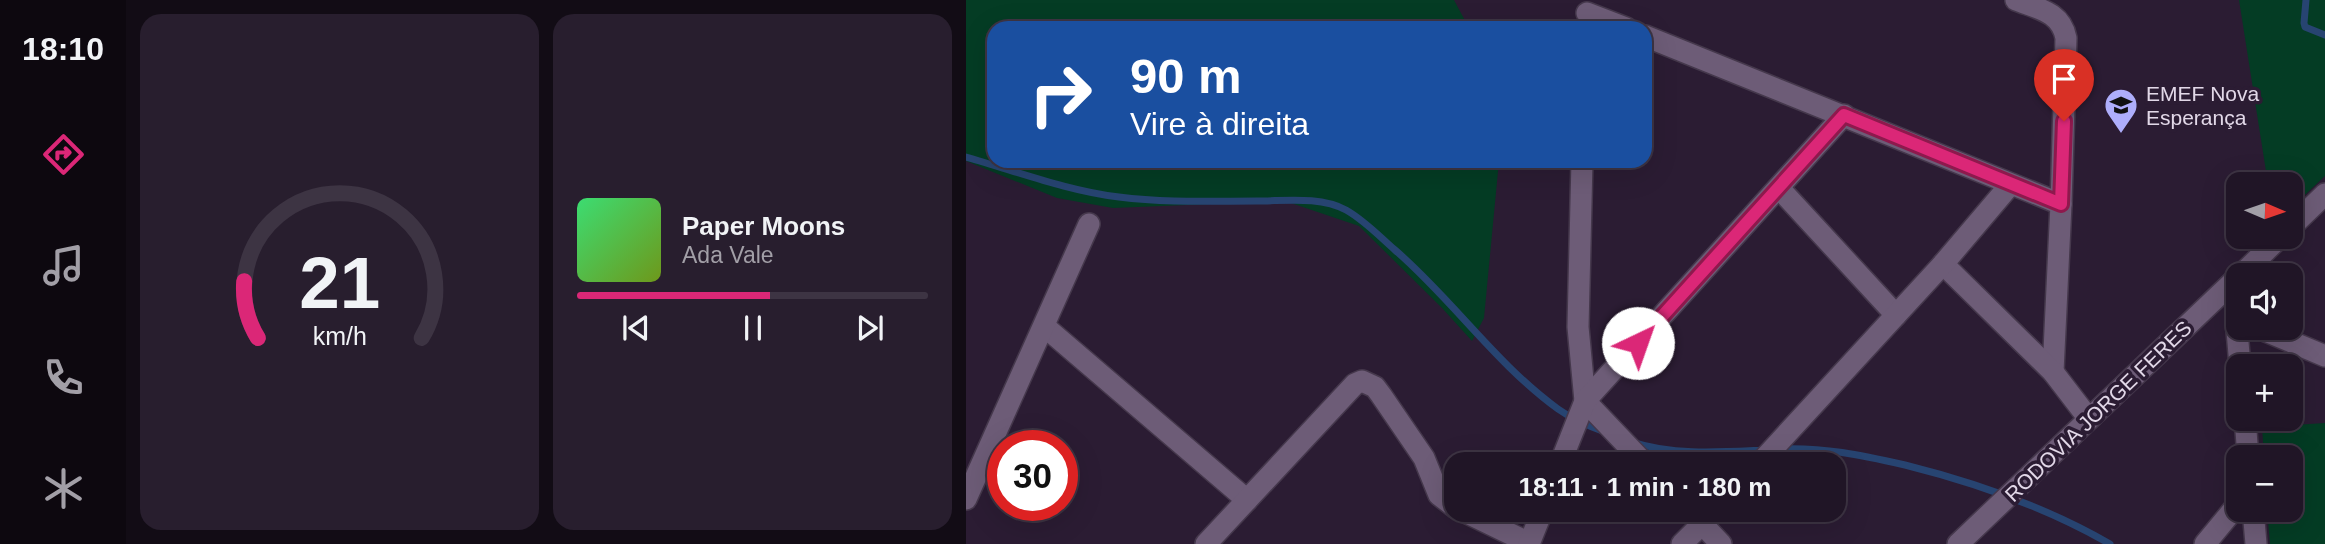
<!DOCTYPE html>
<html lang="pt">
<head>
<meta charset="utf-8">
<style>
	:root { --surface:#201526; --page:#281e2e; --text:#f1f3f6; --muted:#a29fa7; --line:#3d3443; --accent:#db2777 }
	body { margin:0; font-family:Arial,sans-serif; background:var(--page); color:var(--text); height:100vh; display:flex; flex-direction:column; font-size:26px; white-space:nowrap }
	* { box-sizing:border-box; margin:0 }
	p { font-size:23px; color:var(--muted) }
	.icon { flex:none; width:38px; height:38px; fill:none; stroke:currentColor; stroke-width:2; stroke-linecap:round; stroke-linejoin:round }
	.map { position:relative; flex:1; overflow:hidden }
	.drawer { display:flex; flex-direction:column; gap:14px; padding:14px; background:#120c15; width:840px }
	.drawer>* { flex:none }
	.hud { position:absolute; left:21px; top:21px; width:665px; height:147px; border-radius:21px; box-shadow:0 7px 28px #0002,0 0 0 2px var(--line); background:#1a4fa0; color:#fff; overflow:hidden }
	.needle { width:46px; rotate:92deg }
	.buttons { position:absolute; left:1260px; top:172px; display:grid; gap:14px }
	.buttons a { display:grid; place-items:center; width:77px; height:77px; border-radius:14px; background:var(--surface); box-shadow:0 7px 28px #0002,0 0 0 2px var(--line); font-size:35px }
	.speed { position:absolute; left:21px; top:430px; display:flex; gap:14px; font-size:35px; font-weight:700; text-align:center }
	.speed>* { display:grid; place-content:center; width:91px; height:91px; border-radius:50%; background:var(--surface); box-shadow:0 7px 28px #0002,0 0 0 2px var(--line); line-height:1 }
	.speed .limit { border:10px solid #d22; background:#fff; color:#111 }
	.pin { position:absolute; display:grid; place-items:center; width:60px; height:60px; color:#fff; margin:-72px -30px; border-radius:50% 50% 50% 0; rotate:-45deg; box-shadow:0 0 7px #0007 }
	.pin .icon { rotate:45deg }
	.me { position:absolute; width:77px; margin:-38px; rotate:42deg; stroke-linejoin:round; filter:drop-shadow(0 0 5px #0008) }
	.turn { display:flex; align-items:center; gap:24px; height:147px; padding:0 28px; font-size:32px }
	.turn .icon { width:91px; height:91px; stroke-width:2.5 }
	.turn b { display:block; font-size:49px; line-height:60px }
	.drawer .widget { flex:1; display:flex; flex-direction:column; justify-content:center; gap:10px; min-width:0; padding:0 24px; border-radius:21px; background:var(--page) }
	.drawer .dial { align-items:center; gap:0 }
	.dial svg { height:182px; overflow:visible; fill:none; stroke:var(--line); stroke-width:7; stroke-linecap:round; text-anchor:middle }
	.dial text { fill:var(--text); stroke:none }
	.song { display:flex; align-items:center; gap:21px }
	.cover { width:84px; height:84px; border-radius:10px; background:linear-gradient(135deg,hsl(140 70% 55%),hsl(80 70% 35%)) }
	.played { height:7px; border-radius:4px; background:linear-gradient(90deg,var(--accent) 55%,var(--line) 55%) }
	.keys { display:flex; justify-content:space-around; direction:ltr }
	.drawer .tiles { flex:1; display:grid; gap:14px; grid-template-columns:repeat(2,1fr) }
	.trip { position:absolute; left:478px; top:452px; width:402px; height:70px; border-radius:21px; background:var(--surface); box-shadow:0 7px 28px #0002,0 0 0 2px var(--line); font-weight:600; line-height:70px; text-align:center }
	main { display:flex; flex:1; min-height:0 }
	.tabs { display:flex; flex-direction:column; width:126px; justify-content:space-around; align-items:center; background:#0d080f; color:var(--muted) }
	.tabs .icon { width:49px; height:49px }
	.tabs .current { color:var(--accent) }
	.tabs b { font-size:32px; color:var(--text) }
	.map>svg:first-child { display:block }
	.green { fill:#043c24 }
	.lines { fill:none; stroke-linecap:round; stroke-linejoin:round }
	.stream { stroke:#274471; stroke-width:7 }
	.street-casing { stroke:#45384c; stroke-width:24 }
	.secondary-casing { stroke:#45384c; stroke-width:24 }
	.street { stroke:#6d5c77; stroke-width:21 }
	.secondary { stroke:#6d5c77; stroke-width:21 }
	.route-casing { stroke:#8e194d; stroke-width:18 }
	.route { stroke:#db2777; stroke-width:12 }
	.labels { text-anchor:middle; dominant-baseline:central; stroke-width:7; stroke-linejoin:round; paint-order:stroke }
	.poi-label { font-size:21px; fill:#e2d8e8; stroke:#2b1c33; text-anchor:start }
	.street-label { font-size:21px; fill:#e2d8e8; stroke:#2b1c33 }
</style>
</head>
<body>
<main>
<nav class="tabs">
<b>18:10</b>
<svg class="icon current" aria-label="directions" viewBox="0 0 24 24"><path d="M12 3l9 9-9 9-9-9zM9 14v-3h6M13 9l2 2-2 2"/></svg>
<svg class="icon" aria-label="music" viewBox="0 0 24 24"><path d="M9 18V5l10-2v13"/><circle cx="6" cy="18" r="3"/><circle cx="16" cy="16" r="3"/></svg>
<svg class="icon" aria-label="phone" viewBox="0 0 24 24"><path d="M5 4h4l2 5-3 2q2 4 5 5l2-3 5 2v4C11 20 4 13 5 4z"/></svg>
<svg class="icon" aria-label="climate" viewBox="0 0 24 24"><path d="M12 3v18M4 7l16 10M4 17L20 7"/></svg>
</nav>
<section class="drawer">
<div class="tiles">
<div class="widget dial"><svg viewBox="0 0 100 80">
<path d="M14 69A42 42 0 1 1 86 69"/>
<path d="M14 69A42 42 0 0 1 8 44" stroke="#db2777"/>
<text x="50" y="56" font-size="32" font-weight="700">21</text>
<text x="50" y="72" font-size="11">km/h</text>
</svg></div>
<div class="widget">
<div class="song"><i class="cover"></i><div><b>Paper Moons</b><p>Ada Vale</p></div></div>
<div class="played"></div>
<div class="keys"><svg class="icon" aria-label="previous" viewBox="0 0 24 24"><path d="M18 5L8 12l10 7zM5 5v14"/></svg><svg class="icon" aria-label="pause" viewBox="0 0 24 24"><path d="M8 5v14M16 5v14"/></svg><svg class="icon" aria-label="next" viewBox="0 0 24 24"><path d="M6 5l10 7-10 7zM19 5v14"/></svg></div>
</div>
</div>
</section>
<div class="map">
<svg width="1359" height="544" viewBox="0 0 1359 544">
	<rect width="100%" height="100%" fill="#2b1c33"/>
	<g class="green">
		<path d="M0,0H488L503,28H28V161H533L518,318L506,341L476,308L393,226L319,201L147,208L91,198L0,161Z"/>
		<path d="M1273,0H1359V176L1325,208V184H1302Z"/>
		<path d="M1359,423V544H1304L1301,509H1325V457H1298L1296,427Z"/>
	</g>
	<g class="lines">
		<g class="stream">
			<path d="M1340,0L1338,23L1339,27L1359,35"/>
			<path d="M0,157C50,171 102,191 153,197C199,203 246,201 291,201C319,201 354,196 380,210C398,220 413,236 429,250C486,299 530,364 592,409C606,419 622,426 639,432"/>
			<path d="M666,442C709,456 756,452 800,450"/>
			<path d="M812,449C858,447 895,455 939,465C1011,483 1080,507 1144,544"/>
		</g>
		<defs>
			<g id="street">
				<path d="M1050,0C1073,9 1095,12 1100,38L1095,204L1087,372"/>
				<path d="M621,13L660,28"/>
				<path d="M679,36L1095,204"/>
				<path d="M616,161L612,327L619,401L679,464"/>
				<path d="M813,188L930,315"/>
				<path d="M977,264L1087,372L1123,419"/>
				<path d="M1270,319L1274,366"/>
				<path d="M78,326L281,500"/>
				<path d="M1290,327L1359,356"/>
				<path d="M1279,418L1282,457"/>
				<path d="M594,464L619,401L878,115"/>
				<path d="M793,464L977,264L1044,185"/>
				<path d="M0,499L123,224"/>
				<path d="M493,509L563,543"/>
				<path d="M722,509L755,544"/>
				<path d="M1287,509L1290,544"/>
				<path d="M240,544L389,384L396,381L409,387L415,395L458,458L473,495L490,508"/>
				<path d="M563,544L577,509"/>
				<path d="M716,544L751,509"/>
				<path d="M1239,544L1272,504"/>
			</g>
			<g id="secondary">
				<path d="M1325,227L1359,194"/>
				<path d="M1275,275L1315,236"/>
				<path d="M992,544L1272,277"/>
			</g>
		</defs>
		<use href="#street" class="street-casing"/>
		<use href="#secondary" class="secondary-casing"/>
		<use href="#street" class="street"/>
		<use href="#secondary" class="secondary"/>
	</g>
	<g class="lines">
		<defs>
			<path id="route" d="M672,343L878,115L1095,204L1098,121"/>
		</defs>
		<use href="#route" class="route-casing"/>
		<use href="#route" class="route"/>
	</g>
	<defs>
		<symbol id="school-pin" viewBox="-11 -11 22 30"><path d="M0 17L-7.5 6A9.5 9.5 0 1 1 7.5 6Z" fill="#aeaefb" stroke="#2b1c33"/><path d="M0-5L7-2L0 1L-7-2ZM-4 1L0 2.5L4 1V4Q0 6-4 4Z" fill="#111"/></symbol>
	</defs>
	<g fill-rule="evenodd">
		<use href="#school-pin" x="1136" y="86" width="38" height="52"/>
	</g>
	<g class="labels">
		<g class="poi-label">
			<text x="1180" y="93">EMEF Nova<tspan x="1180" dy="24">Esperança</tspan></text>
		</g>
		<g class="street-label">
			<text transform="translate(1132 411) rotate(-44)">RODOVIA JORGE FERES</text>
		</g>
	</g>
</svg>
<div class="buttons">
<a><svg class="needle" viewBox="-14 -14 28 28"><path d="M0-13l5 13h-10z" fill="#e53935"/><path d="M0 13l5-13h-10z" fill="#a29fa7"/></svg></a>
<a><svg class="icon" aria-label="sound" viewBox="0 0 24 24"><path d="M4 9h4l5-4v14l-5-4H4zM17 9q2 3 0 6"/></svg></a>
<a>+</a>
<a>−</a>
</div>
<div class="speed"><div class="limit">30</div></div>
<div class="pin" style="left:1098px;top:121px;background:#d93025"><svg class="icon" aria-label="arrive" viewBox="0 0 24 24"><path d="M6 21V4h12l-3 4 3 4H6"/></svg></div>
<svg class="me" style="left:672px;top:343px" viewBox="-20 -20 40 40"><circle r="19" fill="#fff"/><path d="M0-13L10 11 0 6-10 11z" fill="#db2777"/></svg>
<div class="trip">18:11 · 1 min · 180 m</div>
<div class="hud">
<div class="turn"><svg class="icon" aria-label="right" viewBox="0 0 24 24"><path d="M7 20v-9h11M14 6l5 5-5 5"/></svg><div><b>90 m</b>Vire à direita</div></div>
</div>
</div>
</main>
</body>
</html>
